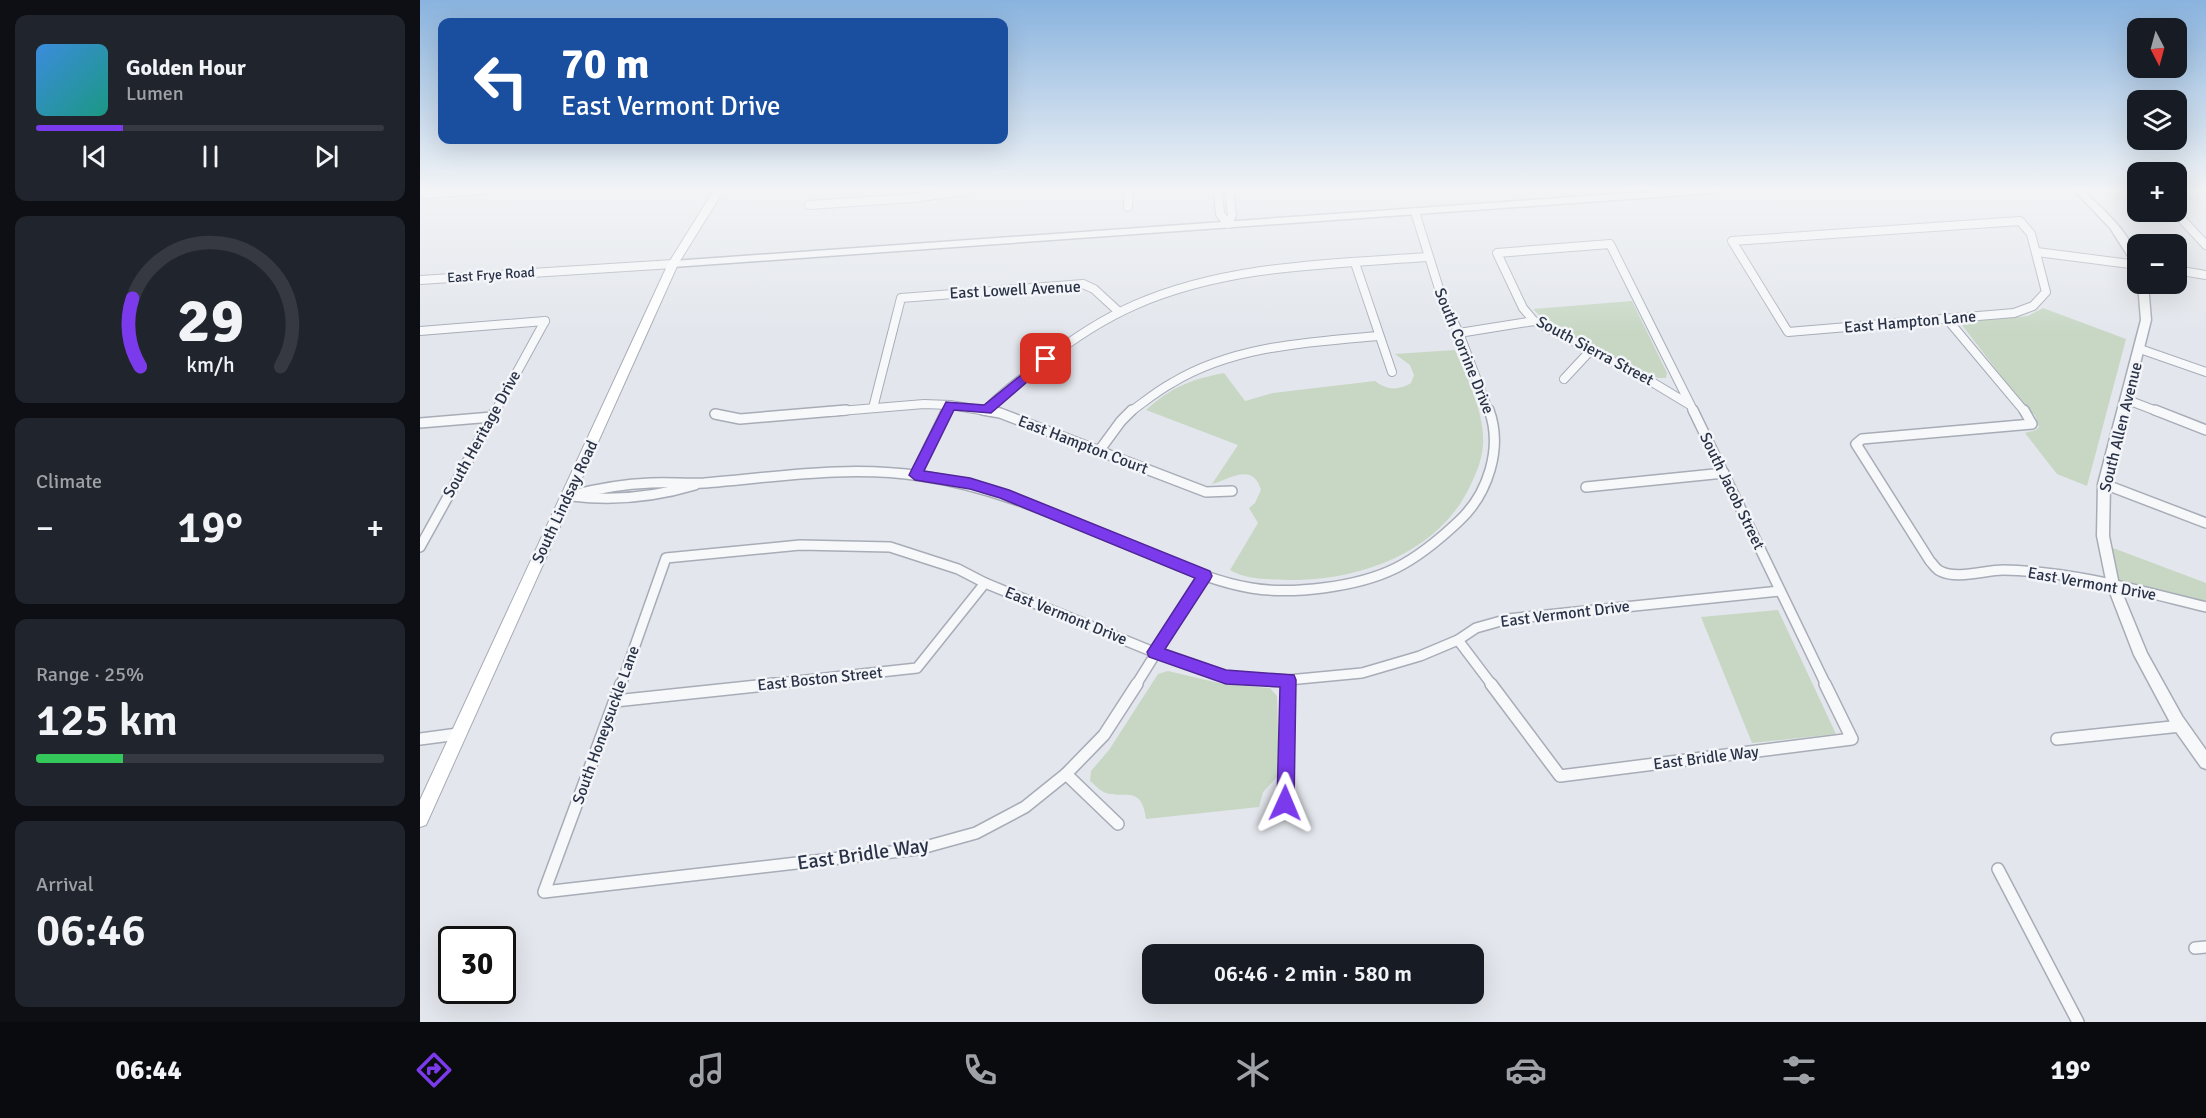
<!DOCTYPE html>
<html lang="en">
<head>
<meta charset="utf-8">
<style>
	:root { --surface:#171b24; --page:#20242c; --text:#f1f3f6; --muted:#9ea1a6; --line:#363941; --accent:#7c3aed }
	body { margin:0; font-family:Signika,sans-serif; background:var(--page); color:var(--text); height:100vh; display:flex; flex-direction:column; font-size:22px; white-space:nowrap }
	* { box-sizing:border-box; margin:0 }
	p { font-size:20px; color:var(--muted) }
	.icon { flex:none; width:33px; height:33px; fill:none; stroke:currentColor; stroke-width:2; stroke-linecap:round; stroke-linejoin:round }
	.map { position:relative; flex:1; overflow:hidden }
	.panel { display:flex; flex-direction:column; gap:15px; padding:15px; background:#0d0f14; width:420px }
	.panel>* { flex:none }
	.banner { position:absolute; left:18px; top:18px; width:570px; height:126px; border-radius:12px; box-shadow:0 6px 24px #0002; background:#1a4fa0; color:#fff; overflow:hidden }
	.needle { width:39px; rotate:174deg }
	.buttons { position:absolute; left:1707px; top:18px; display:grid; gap:12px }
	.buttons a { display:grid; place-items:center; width:60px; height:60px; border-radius:12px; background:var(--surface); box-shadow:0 6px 24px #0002; font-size:30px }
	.speed { position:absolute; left:18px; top:926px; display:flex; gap:12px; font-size:30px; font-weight:700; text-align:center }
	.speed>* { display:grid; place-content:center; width:78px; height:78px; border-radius:50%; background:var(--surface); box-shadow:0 6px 24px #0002; line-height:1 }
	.speed .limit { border:3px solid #111; border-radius:9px; background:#fff; color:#111 }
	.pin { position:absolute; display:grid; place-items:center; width:51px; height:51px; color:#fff; margin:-26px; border-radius:12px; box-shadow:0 3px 9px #0006 }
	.me { position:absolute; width:66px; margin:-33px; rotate:1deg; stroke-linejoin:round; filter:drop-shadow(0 0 4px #0008) }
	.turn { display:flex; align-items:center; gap:21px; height:126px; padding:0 24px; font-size:27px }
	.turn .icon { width:78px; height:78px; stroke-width:2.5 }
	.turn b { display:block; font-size:42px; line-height:51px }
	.big { font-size:45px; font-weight:600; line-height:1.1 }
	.panel .card { flex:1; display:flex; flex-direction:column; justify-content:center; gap:9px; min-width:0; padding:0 21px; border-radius:12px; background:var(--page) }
	.panel .dial { align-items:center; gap:0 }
	.dial svg { height:156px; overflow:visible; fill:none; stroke:var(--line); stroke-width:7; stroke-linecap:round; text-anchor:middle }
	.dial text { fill:var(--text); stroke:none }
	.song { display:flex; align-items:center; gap:18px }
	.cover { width:72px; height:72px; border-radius:9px; background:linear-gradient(135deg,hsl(210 70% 55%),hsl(170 70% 35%)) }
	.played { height:6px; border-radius:3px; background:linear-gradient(90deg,var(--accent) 25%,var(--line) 25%) }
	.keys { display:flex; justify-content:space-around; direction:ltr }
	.heat { display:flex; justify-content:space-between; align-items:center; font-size:33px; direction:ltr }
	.charge { height:9px; border-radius:4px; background:linear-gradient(90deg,#34c759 25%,var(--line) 0) }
	.trip { position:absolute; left:722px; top:944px; width:342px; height:60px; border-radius:12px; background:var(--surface); box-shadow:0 6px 24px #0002; font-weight:600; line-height:60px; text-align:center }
	.tab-bar { display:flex; height:96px; justify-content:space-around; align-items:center; background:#090b0e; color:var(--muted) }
	.tab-bar .icon { width:42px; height:42px }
	.tab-bar .current { color:var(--accent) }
	.tab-bar b { font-size:27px; color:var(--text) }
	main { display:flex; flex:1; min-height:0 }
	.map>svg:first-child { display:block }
	.green { fill:#c7d7c4 }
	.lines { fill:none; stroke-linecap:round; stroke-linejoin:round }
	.minor-far2-casing { stroke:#a7acb7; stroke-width:10 }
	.minor-far1-casing { stroke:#a7acb7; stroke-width:12 }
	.minor-casing { stroke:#a7acb7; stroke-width:14 }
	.tertiary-casing { stroke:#a7acb7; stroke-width:3 }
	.secondary-casing { stroke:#a7acb7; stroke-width:2 }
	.minor-far2 { stroke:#f7f8fa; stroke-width:8 }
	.minor-far1 { stroke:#f7f8fa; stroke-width:9 }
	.minor { stroke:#f7f8fa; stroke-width:11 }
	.tertiary { fill:#f7f8fa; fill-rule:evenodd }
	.secondary { fill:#fff; fill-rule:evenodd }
	.route { fill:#7c3aed; stroke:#51269a; stroke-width:1.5 }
	.labels { text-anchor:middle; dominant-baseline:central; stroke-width:5; stroke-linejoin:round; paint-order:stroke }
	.far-street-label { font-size:14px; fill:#293246; stroke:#f3f5f9 }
	.street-label { font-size:16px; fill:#293246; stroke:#f3f5f9 }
	.near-street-label { font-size:20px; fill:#293246; stroke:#f3f5f9 }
</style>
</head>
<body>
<main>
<section class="panel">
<div class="card">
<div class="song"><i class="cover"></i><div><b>Golden Hour</b><p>Lumen</p></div></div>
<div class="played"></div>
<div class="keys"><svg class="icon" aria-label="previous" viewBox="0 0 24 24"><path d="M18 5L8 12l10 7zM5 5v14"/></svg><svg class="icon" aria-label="pause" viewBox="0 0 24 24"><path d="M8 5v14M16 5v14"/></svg><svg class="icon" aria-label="next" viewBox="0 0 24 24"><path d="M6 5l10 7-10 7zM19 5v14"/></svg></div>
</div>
<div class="card dial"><svg viewBox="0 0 100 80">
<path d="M14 69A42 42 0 1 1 86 69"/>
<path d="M14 69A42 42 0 0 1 10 34" stroke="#7c3aed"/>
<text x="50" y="56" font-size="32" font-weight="700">29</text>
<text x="50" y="72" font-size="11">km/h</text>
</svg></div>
<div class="card"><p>Climate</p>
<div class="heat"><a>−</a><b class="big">19°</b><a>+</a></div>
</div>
<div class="card"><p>Range · 25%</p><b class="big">125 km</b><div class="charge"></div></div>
<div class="card"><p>Arrival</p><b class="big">06:46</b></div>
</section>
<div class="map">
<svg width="1786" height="1022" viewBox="0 0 1786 1022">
	<rect width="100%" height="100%" fill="#e3e6ec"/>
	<g class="green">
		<path d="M1212,301L1247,373L1246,378H1238L1138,328L1124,320L1113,309Z"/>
		<path d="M1623,308L1706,339L1667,486L1637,474L1605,433L1616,430L1619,427L1615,415L1605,407L1542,325L1548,321L1608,316Z"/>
		<path d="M1035,350C1047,379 1065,412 1063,445C1062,459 1057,472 1051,484C1020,553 939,581 868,580C849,579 827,580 810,570L838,523L829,508L835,503L841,490C833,461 808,480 792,484L818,445L726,410C753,386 770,380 804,373L825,401L853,393L955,381C966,390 978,391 991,383L994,375L990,365L975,354Z"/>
		<path d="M1685,545L1786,583V607L1693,585Z"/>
		<path d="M1358,610L1416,734L1332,743L1281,617Z"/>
		<path d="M748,671L803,684L850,688L857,696L859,769L857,777L843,792L839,807L726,819C722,784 703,799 686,793C680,791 675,785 670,781L671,771L689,750L738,674Z"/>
	</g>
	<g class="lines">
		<defs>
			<g id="minor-far2">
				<path d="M798,190L800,214L808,224L812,215L809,190"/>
				<path d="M0,194L66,190"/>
				<path d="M389,205L493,198L550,190"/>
				<path d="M708,207L709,190"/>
				<path d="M995,212L1022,298L1039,333L1069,412"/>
				<path d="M1755,212L1786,245"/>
				<path d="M1600,221L1611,234L1626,292L1613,306L1594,313L1368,332L1312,241Z"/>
				<path d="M1617,252L1718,265"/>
				<path d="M935,263L972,372"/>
				<path d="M1756,270L1786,275"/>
				<path d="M0,280L253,264"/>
				<path d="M1527,319L1605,412"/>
				<path d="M0,331L125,321"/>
				<path d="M1039,333L1114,321"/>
				<path d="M1720,349L1786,372"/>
				<path d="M1144,379L1171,350"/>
				<path d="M1705,399L1739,412"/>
				<path d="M1270,405L1227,379L1114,321L1103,308L1077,253L1190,244L1274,412"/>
				<path d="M453,408L481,298L663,284L674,289L699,312"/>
				<path d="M566,410C582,392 603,378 622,363C651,340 681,320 715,305C806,265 909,264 1007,257"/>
				<path d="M75,412L125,321"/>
				<path d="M408,412L504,404L530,405L573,412"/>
				<path d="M527,412L530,405"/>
				<path d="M710,412C724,402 737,391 752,383C813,346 888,342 958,336"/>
			</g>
			<g id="minor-far1">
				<path d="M563,410L580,413L786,492L812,491"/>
				<path d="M1273,410L1406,685"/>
				<path d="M1604,410L1612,424L1442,439L1436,444L1510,561C1513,564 1516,569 1520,571C1537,580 1565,570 1583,570C1652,571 1720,591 1786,607"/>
				<path d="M1735,410L1786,430"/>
				<path d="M295,414L320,419L426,410"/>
				<path d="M0,423L72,417"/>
				<path d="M679,451L701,421L712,410"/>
				<path d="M495,475L527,410"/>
				<path d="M1684,484L1786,523"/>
				<path d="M1166,487L1304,473"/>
				<path d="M148,496C175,489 203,484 231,483C249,482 267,484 284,483C357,477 428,465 501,476C580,487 652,522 726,552C760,566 794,582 831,588C872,595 938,587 976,568C1000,556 1020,539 1039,521C1068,494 1083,448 1069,410"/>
				<path d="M152,496C193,501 235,497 275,485"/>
				<path d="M0,547L76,410"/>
				<path d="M1038,640L1072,685"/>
				<path d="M736,653L806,677L868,680L942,673L1000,656L1038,640L1056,628L1088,619L1360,591"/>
				<path d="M736,653L785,576"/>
				<path d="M201,685L246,558L380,545L470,547L538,569L565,583L736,653"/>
				<path d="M341,685L497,668L565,583"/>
				<path d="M716,685L736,653"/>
				<path d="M868,685V680"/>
			</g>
			<g id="minor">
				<path d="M201,684L124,892L498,849L556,833L605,807L646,774L684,735L717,684"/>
				<path d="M1071,684L1140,776L1432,739L1405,684"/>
				<path d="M195,701L355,684"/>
				<path d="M0,739L38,734"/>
				<path d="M1637,739L1761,726"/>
				<path d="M646,774L698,824"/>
				<path d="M865,803L868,684"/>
				<path d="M1578,869L1658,1022"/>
				<path d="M1775,948L1786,947"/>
			</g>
			<g id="tertiary">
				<path d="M1253,190H1296L1292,193L253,267L248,264L253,261Z"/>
				<path d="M1654,190H1663C1683,210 1718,238 1718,268L1715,267L1690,228Z"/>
				<path d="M1718,284H1728L1731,320L1690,484L1689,536L1699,585L1727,653L1762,716L1786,750V769L1781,767L1752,726L1714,655L1687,585L1677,536L1678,484L1721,320Z"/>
			</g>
			<path id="secondary" d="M294,190H304L258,264L6,825L0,827V800L248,264Z"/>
		</defs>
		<use href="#minor-far2" class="minor-far2-casing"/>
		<use href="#minor-far1" class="minor-far1-casing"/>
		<use href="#minor" class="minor-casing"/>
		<use href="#tertiary" class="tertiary-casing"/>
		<use href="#secondary" class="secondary-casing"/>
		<use href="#minor-far2" class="minor-far2"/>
		<use href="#minor-far1" class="minor-far1"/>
		<use href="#minor" class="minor"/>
		<use href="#tertiary" class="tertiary"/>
		<use href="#secondary" class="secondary"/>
	</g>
	<linearGradient id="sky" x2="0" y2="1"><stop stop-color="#89b3de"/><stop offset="0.57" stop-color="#f2f4f6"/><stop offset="1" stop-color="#f2f4f6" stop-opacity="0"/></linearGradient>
	<rect width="1786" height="333" fill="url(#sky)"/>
	<path class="route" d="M626,355L630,356V362L571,413L534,410L504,471L550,478L589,490L790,571L792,576L790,580L745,649L806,670L874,675L876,680L874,803L871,809L865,811L859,809L857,803L860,687L806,684L729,657L727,652L775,578L580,498L550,489L495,480L489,475L526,402L564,405Z"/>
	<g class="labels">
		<g class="far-street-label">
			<text transform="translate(71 275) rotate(-4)">East Frye Road</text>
		</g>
		<g class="street-label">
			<text transform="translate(595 290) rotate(-3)">East Lowell Avenue</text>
			<text transform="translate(1490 322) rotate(-5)">East Hampton Lane</text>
			<text transform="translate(1044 351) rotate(68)">South Corrine Drive</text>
			<text transform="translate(1175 351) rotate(28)">South Sierra Street</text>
			<text transform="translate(1701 427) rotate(-76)">South Allen Avenue</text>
			<text transform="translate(62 434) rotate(-61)">South Heritage Drive</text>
			<text transform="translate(663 445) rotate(21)">East Hampton Court</text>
			<text transform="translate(1312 491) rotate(64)">South Jacob Street</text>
			<text transform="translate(145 502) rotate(-65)">South Lindsay Road</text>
			<text transform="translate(1672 584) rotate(10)">East Vermont Drive</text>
			<text transform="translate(1145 614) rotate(-7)">East Vermont Drive</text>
			<text transform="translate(646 616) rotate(22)">East Vermont Drive</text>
			<text transform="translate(400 679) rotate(-6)">East Boston Street</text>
			<text transform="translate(186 725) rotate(-70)">South Honeysuckle Lane</text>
			<text transform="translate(1286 758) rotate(-7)">East Bridle Way</text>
		</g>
		<g class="near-street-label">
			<text transform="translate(443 854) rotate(-8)">East Bridle Way</text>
		</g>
	</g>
</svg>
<div class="buttons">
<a><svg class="needle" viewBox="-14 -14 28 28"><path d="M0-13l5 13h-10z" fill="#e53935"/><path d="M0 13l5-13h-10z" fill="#9ea1a6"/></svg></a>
<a><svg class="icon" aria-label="layers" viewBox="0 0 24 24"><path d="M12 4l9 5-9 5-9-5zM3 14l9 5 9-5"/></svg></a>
<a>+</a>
<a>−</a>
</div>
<div class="speed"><div class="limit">30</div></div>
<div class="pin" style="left:626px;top:359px;background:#d93025"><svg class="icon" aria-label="arrive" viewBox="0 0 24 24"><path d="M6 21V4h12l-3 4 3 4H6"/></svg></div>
<svg class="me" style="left:865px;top:803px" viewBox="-20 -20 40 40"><path d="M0-17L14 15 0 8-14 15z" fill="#7c3aed" stroke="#fff" stroke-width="4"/></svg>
<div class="trip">06:46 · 2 min · 580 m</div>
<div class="banner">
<div class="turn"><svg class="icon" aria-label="left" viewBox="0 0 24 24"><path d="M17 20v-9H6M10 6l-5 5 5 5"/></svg><div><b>70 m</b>East Vermont Drive</div></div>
</div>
</div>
</main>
<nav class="tab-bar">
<b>06:44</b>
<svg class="icon current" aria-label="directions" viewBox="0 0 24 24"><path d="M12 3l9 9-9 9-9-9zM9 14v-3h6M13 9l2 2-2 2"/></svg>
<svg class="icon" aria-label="music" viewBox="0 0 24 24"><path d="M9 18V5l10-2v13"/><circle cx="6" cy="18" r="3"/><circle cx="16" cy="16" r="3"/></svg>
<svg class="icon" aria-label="phone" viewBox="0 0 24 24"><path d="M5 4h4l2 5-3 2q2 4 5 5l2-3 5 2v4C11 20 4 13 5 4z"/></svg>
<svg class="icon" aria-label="climate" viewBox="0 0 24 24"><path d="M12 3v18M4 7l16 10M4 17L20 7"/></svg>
<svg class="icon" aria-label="car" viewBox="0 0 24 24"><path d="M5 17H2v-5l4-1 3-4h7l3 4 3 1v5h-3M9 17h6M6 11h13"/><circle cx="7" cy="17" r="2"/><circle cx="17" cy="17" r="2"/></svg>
<svg class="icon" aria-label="filters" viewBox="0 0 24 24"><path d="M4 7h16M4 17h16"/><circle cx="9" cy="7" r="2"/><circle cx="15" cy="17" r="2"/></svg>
<b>19°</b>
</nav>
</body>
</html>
